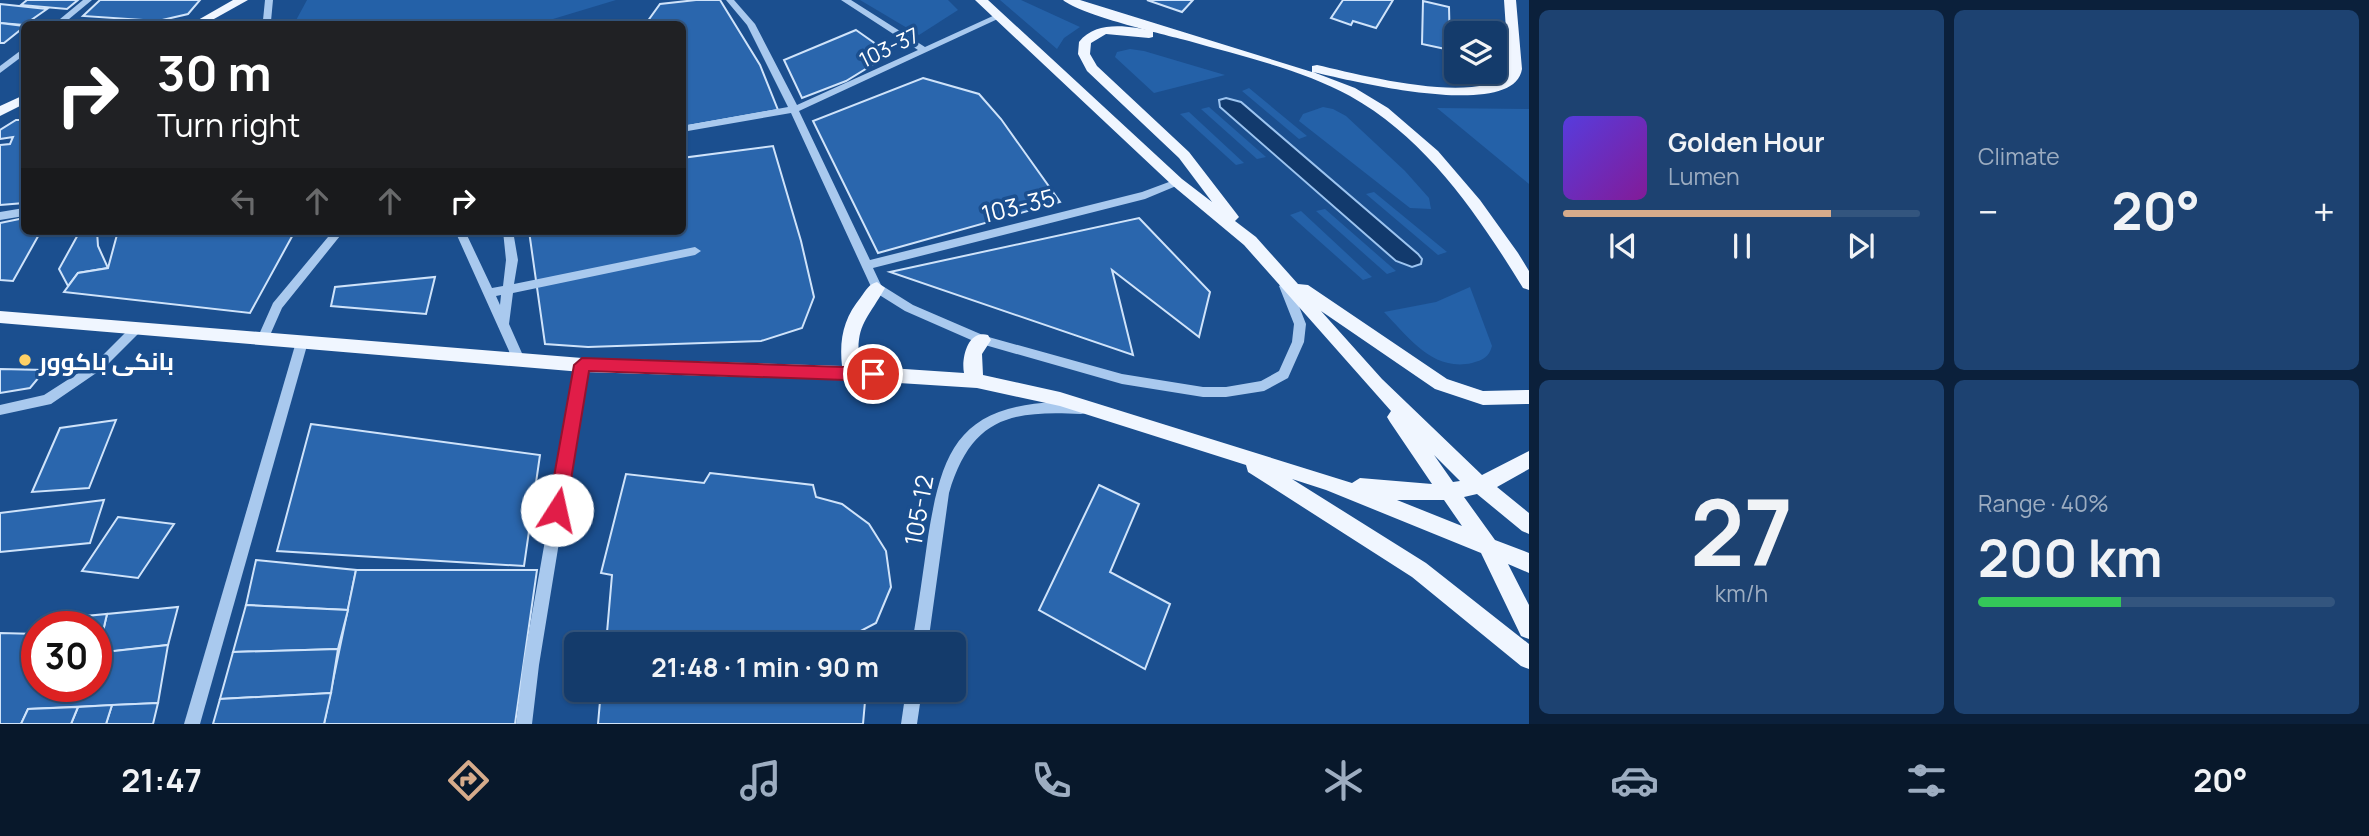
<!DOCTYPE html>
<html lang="en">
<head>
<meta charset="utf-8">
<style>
	:root { --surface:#143b6b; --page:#1d4271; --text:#f1f3f6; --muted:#9dadc1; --line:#33557e; --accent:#d6ab8b }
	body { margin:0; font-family:Manrope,Cairo,sans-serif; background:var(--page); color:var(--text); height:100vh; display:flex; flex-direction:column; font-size:26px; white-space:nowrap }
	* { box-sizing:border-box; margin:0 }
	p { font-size:23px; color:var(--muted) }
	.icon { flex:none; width:38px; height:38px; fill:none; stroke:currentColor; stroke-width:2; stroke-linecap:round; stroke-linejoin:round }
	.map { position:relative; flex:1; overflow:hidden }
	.drawer { display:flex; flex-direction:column; gap:10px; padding:10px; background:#0b203b; width:840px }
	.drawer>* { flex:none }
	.top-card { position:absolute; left:21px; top:21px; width:665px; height:214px; border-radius:10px; box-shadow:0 2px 5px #0004,0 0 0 2px var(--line); background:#202124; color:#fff; overflow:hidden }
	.controls { position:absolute; left:1444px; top:21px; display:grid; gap:14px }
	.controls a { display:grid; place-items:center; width:63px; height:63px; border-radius:10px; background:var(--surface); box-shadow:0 2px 5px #0004,0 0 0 2px var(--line); font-size:35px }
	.speed { position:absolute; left:21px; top:611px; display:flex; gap:14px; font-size:35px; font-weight:700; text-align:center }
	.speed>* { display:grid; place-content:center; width:91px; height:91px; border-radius:50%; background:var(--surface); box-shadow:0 2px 5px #0004,0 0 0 2px var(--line); line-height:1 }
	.speed .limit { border:10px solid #d22; background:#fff; color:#111 }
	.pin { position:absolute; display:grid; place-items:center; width:60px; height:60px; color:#fff; margin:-30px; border:4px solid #fff; border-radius:50%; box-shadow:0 2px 7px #0007 }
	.me { position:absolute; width:77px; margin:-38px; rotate:10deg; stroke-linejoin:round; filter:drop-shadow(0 0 5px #0008) }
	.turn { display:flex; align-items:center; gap:24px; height:147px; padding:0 21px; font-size:32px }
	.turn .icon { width:91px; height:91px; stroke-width:2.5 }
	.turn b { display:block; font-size:49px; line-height:60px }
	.lanes { display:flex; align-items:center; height:66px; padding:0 21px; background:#0003; justify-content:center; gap:35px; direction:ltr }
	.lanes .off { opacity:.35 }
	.big { font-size:52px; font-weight:700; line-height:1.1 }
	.drawer .card { flex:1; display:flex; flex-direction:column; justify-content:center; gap:10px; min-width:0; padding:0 24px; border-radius:10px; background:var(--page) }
	.drawer .dial { align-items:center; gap:0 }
	.dial b { font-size:91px; line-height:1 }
	.song { display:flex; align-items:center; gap:21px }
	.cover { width:84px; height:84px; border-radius:10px; background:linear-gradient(135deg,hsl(250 70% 55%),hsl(290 70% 35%)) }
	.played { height:7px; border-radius:4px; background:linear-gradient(90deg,var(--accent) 75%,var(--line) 75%) }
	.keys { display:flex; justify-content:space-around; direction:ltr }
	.heat { display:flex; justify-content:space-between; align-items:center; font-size:38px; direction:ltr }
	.charge { height:10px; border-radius:5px; background:linear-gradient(90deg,#34c759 40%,var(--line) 0) }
	.drawer .tiles { flex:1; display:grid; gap:10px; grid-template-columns:repeat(2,1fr) }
	.trip { position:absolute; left:564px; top:632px; width:402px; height:70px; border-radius:10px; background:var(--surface); box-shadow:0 2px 5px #0004,0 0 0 2px var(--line); font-weight:700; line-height:70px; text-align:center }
	.menu { display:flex; height:112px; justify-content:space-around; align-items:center; background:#08182b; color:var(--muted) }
	.menu .icon { width:49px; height:49px }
	.menu .active { color:var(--accent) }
	.menu b { font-size:32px; color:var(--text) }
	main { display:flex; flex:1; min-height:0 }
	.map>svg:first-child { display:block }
	.green { fill:#2461a8 }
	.water { fill:#123a6d; stroke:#9cc4f0; stroke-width:2 }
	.building { fill:#2a66ad; stroke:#cfe3fa; stroke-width:2 }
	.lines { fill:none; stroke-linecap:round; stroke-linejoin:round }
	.minor { fill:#a9c9ee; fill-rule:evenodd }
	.major { fill:#f0f6ff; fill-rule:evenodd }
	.route { fill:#e11d48; stroke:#92132f; stroke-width:2 }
	.poi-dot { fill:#ffd166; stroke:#1b4f8f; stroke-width:2.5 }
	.labels { text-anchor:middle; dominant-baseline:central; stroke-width:7; stroke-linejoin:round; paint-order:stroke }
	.far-street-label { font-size:21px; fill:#fff; stroke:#1b4f8f }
	.street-label { font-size:24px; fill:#fff; stroke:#1b4f8f }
	.poi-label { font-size:24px; font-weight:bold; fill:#fff; stroke:#1b4f8f; text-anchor:start }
</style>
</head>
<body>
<main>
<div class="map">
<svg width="1529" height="724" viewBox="0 0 1529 724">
	<rect width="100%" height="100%" fill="#1b4f8f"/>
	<g class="green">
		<path d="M307,0H616L553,19L552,24H294Z"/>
		<path d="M860,0H948L958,10L919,35Z"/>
		<path d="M1000,0H1021L1080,27L1064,38L1057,49Z"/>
		<path d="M1130,49L1144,51L1225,75L1154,93L1115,57L1117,52Z"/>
		<path d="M1249,88L1307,136L1299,139L1242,91Z"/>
		<path d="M1209,107L1266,157L1257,159L1201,109Z"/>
		<path d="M1323,107L1333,109L1346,116L1405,171L1429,198L1431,209L1410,208L1299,121L1303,114Z"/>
		<path d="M1437,108L1529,109V184Z"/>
		<path d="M1189,112L1244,163L1236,165L1180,114Z"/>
		<path d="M1374,192L1447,252L1438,255L1366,194Z"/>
		<path d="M1325,209L1396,271L1387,274L1316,211Z"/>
		<path d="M1301,211L1372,277L1363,280L1290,215Z"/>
		<path d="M1470,287L1492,346C1489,357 1483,360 1472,363C1433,372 1408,337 1384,312L1436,302Z"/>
	</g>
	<path class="water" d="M1226,98L1241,102L1418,254L1422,259L1421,264L1412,267L1396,261L1220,107L1219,100Z"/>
	<g class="building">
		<path d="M27,0H78L67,9L21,5Z"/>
		<path d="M100,0H200L188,14L158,21L83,16Z"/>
		<path d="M696,0H720L760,65L778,110L682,127V24H579L585,20L647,22L660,4Z"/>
		<path d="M1147,0H1193L1182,12Z"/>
		<path d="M1343,0H1393L1376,28L1353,21L1351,25L1331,18Z"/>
		<path d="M1423,1L1449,7L1450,50L1422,44Z"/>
		<path d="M0,4L47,9L24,25L0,23Z"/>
		<path d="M0,23L24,26V27L4,43H0Z"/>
		<path d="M856,30L890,54L846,81L802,98L784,60Z"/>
		<path d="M923,78L979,94L1001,119L1060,202L878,253L813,121Z"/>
		<path d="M16,120H24V203L0,205V145L10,144L13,137L0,139V130Z"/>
		<path d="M773,146L801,241L814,297L802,328L761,341L588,347L545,344L529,231H682V158Z"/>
		<path d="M24,218V231H41L13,281L0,280V223Z"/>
		<path d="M1139,218L1210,292L1199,337L1112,270L1133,355L890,272Z"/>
		<path d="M80,231H97L98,246L108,268L78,273L68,286L59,269Z"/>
		<path d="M118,231H295L250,313L64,292L78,273L108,268Z"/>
		<path d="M435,277L426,314L331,306L335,287Z"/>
		<path d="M0,369L45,370L30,388L0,393Z"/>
		<path d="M116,420L89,488L32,492L60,428Z"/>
		<path d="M311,424L540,455L524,566L277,551Z"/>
		<path d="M710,473L813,485L816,497L842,504L869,524L886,551L891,587L876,623L836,644L817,642V644H606L612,575L601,573L626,474L704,483Z"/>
		<path d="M1099,485L1139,504L1110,572L1170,604L1145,669L1039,610Z"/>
		<path d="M104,500L90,543L0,552V513Z"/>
		<path d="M118,517L174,524L138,578L82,571Z"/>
		<path d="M256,560L356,570L348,610L246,605Z"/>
		<path d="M356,570H537L515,724H324Z"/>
		<path d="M246,605L348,610L338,649L233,652Z"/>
		<path d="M178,607L168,645L98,653L107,614Z"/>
		<path d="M107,614L98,653L96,626H51L54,619Z"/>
		<path d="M0,633L37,634V686H96V653L168,645L158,703L28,709L21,724H0Z"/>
		<path d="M338,649L331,693L220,699L233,652Z"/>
		<path d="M601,690H866L863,724H598Z"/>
		<path d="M331,693L324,724H213L220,699Z"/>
		<path d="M158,703L153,724H106L112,705Z"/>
		<path d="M112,705L106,724H71L78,707Z"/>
		<path d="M78,707L71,724H21L28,709Z"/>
	</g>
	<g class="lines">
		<g class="minor">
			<path d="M83,0H92L63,24H54Z"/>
			<path d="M265,0H273L271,21L267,24H258L263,20Z"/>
			<path d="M726,0H734L755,24L797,105L918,50L841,0H851L925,47L995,15L1002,17L799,111L870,260L1142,192L1177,179L1182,182L1181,184L1145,199L873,268L881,285L913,305L985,336L1122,374L1203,387H1226L1261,381L1279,371L1292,342L1294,324L1279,286L1285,282L1291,286L1306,324L1304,342L1288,378L1264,391L1226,397H1203L1122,384L978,343L905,311L873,291L791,113L682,132V126L788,107L747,25Z"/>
			<path d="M24,48V55L0,73V66Z"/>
			<path d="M24,208V216L0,220V212Z"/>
			<path d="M333,231H344L282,308L267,342H259L257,339L273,303Z"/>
			<path d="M455,231H465L492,288L503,286L506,260L503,231H513L518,260L514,284L695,247L701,251L695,255L513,293L509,324L525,360L523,363H515L513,360ZM501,295L500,305L496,296Z"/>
			<path d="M136,324L142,329L140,332L105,367L51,404L0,415V405L44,395L97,361L132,326Z"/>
			<path d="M302,337L306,339L308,342L200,724H184L296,342L298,339Z"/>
			<path d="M582,360L586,362L588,365L539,665L532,724H516L523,665L576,365L578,362Z"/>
			<path d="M1055,402L1086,405L1087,409L1086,413L1081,414C1009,410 971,419 949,493L928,644H912C918,608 923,573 928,537C942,450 959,407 1055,402Z"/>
			<path d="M906,690H922L917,724H901Z"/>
		</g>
		<g class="major">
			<path d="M233,0H248L205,24H191Z"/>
			<path d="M975,0H988L1182,179L1212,202L1179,158L1087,71L1078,54L1079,42C1096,20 1129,26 1153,31V37L1149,38L1106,34L1091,43L1090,54L1097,66L1189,152L1236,213L1239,217L1235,221L1256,237L1298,284L1308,285L1447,379L1483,391L1529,390V404L1483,405L1435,389L1321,311L1382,379L1482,475L1529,451V469L1497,487L1529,513V534L1522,531L1477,494L1464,497L1495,540L1529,553V573L1508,564L1529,605V639L1521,636L1481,553L1326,490L1292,479L1426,563L1529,644V669L1521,666L1412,577L1248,472L1246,465L1060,406L977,388L852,380L582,372L0,323V311L582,358L842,366C839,338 844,318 861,297C866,290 869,284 877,282L885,288C867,320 854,326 860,366L964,373C961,358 968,329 988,335L991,340L982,354L983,375L1060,392L1352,483L1360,478L1432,484L1390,422L1387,417L1391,411L1244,245L1172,185ZM1434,455L1460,481L1453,482ZM1397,500H1444L1462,526Z"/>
			<path d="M1063,0H1080L1312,72V66L1317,65C1361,75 1474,105 1509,74L1504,0H1516L1522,69C1514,122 1348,80 1313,72L1355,88L1388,108L1438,151L1480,200L1518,253L1529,271V290L1523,288C1478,215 1427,139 1350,96C1303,70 1241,56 1189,41C1162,34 1081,15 1063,0Z"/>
			<path d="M24,95V104L0,116V106Z"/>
		</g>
	</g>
	<path class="route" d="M582,358L873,368L881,374L873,381L589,371L566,510L564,516L557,518L551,516L548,510L574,365Z"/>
	<circle class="poi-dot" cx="25" cy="360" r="7"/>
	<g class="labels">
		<g class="far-street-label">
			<text transform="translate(889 47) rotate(-26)">103-37</text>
		</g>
		<g class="street-label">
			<text transform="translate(1018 205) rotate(-14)">103-35</text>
			<text transform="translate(918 510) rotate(-80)">105-12</text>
		</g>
		<g class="poi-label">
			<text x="39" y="360">بانکی باکوور</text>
		</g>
	</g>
</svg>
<div class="controls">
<a><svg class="icon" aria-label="layers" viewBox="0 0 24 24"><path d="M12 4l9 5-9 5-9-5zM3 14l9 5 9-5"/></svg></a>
</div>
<div class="speed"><div class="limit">30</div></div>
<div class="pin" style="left:873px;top:374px;background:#d93025"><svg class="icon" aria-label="arrive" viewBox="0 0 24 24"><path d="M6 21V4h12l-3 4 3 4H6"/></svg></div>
<svg class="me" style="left:557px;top:510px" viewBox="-20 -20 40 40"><circle r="19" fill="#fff"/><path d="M0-13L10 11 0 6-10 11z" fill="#e11d48"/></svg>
<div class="trip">21:48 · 1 min · 90 m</div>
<div class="top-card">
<div class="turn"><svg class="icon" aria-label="right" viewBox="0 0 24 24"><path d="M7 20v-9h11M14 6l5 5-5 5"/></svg><div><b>30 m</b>Turn right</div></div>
<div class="lanes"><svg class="icon off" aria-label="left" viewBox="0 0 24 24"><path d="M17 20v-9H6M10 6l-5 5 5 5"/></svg><svg class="icon off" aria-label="ahead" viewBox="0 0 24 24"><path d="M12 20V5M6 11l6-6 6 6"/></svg><svg class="icon off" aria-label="ahead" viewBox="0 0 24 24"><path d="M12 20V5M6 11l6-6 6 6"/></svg><svg class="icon" aria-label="right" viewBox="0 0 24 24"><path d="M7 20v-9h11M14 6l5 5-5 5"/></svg></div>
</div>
</div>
<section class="drawer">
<div class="tiles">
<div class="card">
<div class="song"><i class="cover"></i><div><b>Golden Hour</b><p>Lumen</p></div></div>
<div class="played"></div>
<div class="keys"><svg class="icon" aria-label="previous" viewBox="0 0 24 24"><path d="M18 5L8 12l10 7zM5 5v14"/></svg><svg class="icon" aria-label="pause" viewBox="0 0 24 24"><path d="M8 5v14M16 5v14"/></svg><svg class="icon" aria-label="next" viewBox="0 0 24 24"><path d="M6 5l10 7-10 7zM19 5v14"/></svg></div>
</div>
<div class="card"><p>Climate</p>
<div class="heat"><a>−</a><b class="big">20°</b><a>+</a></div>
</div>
<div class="card dial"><b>27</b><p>km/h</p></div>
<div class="card"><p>Range · 40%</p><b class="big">200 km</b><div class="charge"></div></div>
</div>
</section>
</main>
<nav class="menu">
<b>21:47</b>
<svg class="icon active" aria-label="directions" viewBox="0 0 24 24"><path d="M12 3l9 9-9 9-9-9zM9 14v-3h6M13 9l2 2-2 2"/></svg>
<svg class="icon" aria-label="music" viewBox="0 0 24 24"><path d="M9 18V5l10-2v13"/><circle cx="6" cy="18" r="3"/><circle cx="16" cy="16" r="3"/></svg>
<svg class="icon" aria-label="phone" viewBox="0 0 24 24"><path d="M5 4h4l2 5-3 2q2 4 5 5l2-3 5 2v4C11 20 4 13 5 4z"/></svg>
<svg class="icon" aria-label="climate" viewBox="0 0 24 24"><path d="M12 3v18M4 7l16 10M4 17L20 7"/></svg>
<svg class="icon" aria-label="car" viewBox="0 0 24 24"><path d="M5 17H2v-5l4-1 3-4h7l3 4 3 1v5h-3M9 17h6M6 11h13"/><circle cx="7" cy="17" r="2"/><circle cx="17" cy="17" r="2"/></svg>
<svg class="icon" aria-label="filters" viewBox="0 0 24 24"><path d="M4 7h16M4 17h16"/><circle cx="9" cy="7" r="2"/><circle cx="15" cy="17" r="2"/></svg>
<b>20°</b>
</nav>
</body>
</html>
